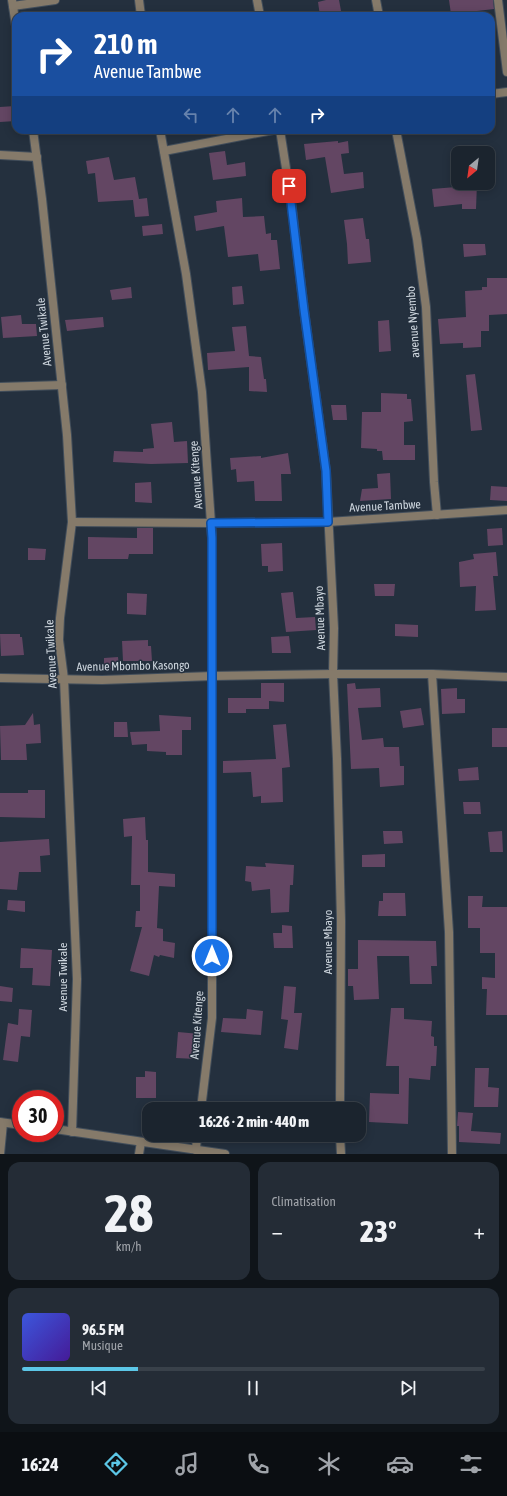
<!DOCTYPE html>
<html lang="fr">
<head>
<meta charset="utf-8">
<style>
	:root { --surface:#1b242e; --page:#242c36; --text:#f1f3f6; --muted:#a0a4aa; --line:#39414a; --accent:#5cc7e7 }
	body { margin:0; font-family:"Asap Condensed",sans-serif; background:var(--page); color:var(--text); height:100vh; display:flex; flex-direction:column; font-size:15px; white-space:nowrap }
	* { box-sizing:border-box; margin:0 }
	p { font-size:13px; color:var(--muted) }
	.icon { flex:none; width:22px; height:22px; fill:none; stroke:currentColor; stroke-width:2; stroke-linecap:round; stroke-linejoin:round }
	.map { position:relative; height:1154px; overflow:hidden }
	.details { display:flex; flex-direction:column; gap:8px; padding:8px; background:#0f1419; flex:1 }
	.details>* { flex:none }
	.top-card { position:absolute; left:12px; top:12px; width:483px; height:122px; border-radius:12px; box-shadow:0 2px 10px #0003,0 0 0 1px var(--line); background:#1a4fa0; color:#fff; overflow:hidden }
	.needle { width:26px; rotate:209deg }
	.tools { position:absolute; left:451px; top:146px; display:grid; gap:8px }
	.tools a { display:grid; place-items:center; width:44px; height:44px; border-radius:8px; background:var(--surface); box-shadow:0 2px 10px #0003,0 0 0 1px var(--line); font-size:20px }
	.speed { position:absolute; left:12px; top:1090px; display:flex; gap:8px; font-size:20px; font-weight:700; text-align:center }
	.speed>* { display:grid; place-content:center; width:52px; height:52px; border-radius:50%; background:var(--surface); box-shadow:0 2px 10px #0003,0 0 0 1px var(--line); line-height:1 }
	.speed .limit { border:6px solid #d22; background:#fff; color:#111 }
	.pin { position:absolute; display:grid; place-items:center; width:34px; height:34px; color:#fff; margin:-17px; border-radius:8px; box-shadow:0 2px 6px #0006 }
	.me { position:absolute; width:44px; margin:-22px; rotate:0deg; stroke-linejoin:round; filter:drop-shadow(0 0 3px #0008) }
	.turn { display:flex; align-items:center; gap:14px; height:84px; padding:0 16px; font-size:18px }
	.turn .icon { width:52px; height:52px; stroke-width:2.5 }
	.turn b { display:block; font-size:28px; line-height:34px }
	.lanes { display:flex; align-items:center; height:38px; padding:0 16px; background:#0003; justify-content:center; gap:20px; direction:ltr }
	.lanes .off { opacity:.35 }
	.big { font-size:30px; font-weight:800; line-height:1.1 }
	.details .widget { flex:1; display:flex; flex-direction:column; justify-content:center; gap:6px; min-width:0; padding:0 14px; border-radius:12px; background:var(--page) }
	.details .dial { align-items:center; gap:0 }
	.dial b { font-size:52px; line-height:1 }
	.song { display:flex; align-items:center; gap:12px }
	.cover { width:48px; height:48px; border-radius:6px; background:linear-gradient(135deg,hsl(230 70% 55%),hsl(260 70% 35%)) }
	.played { height:4px; border-radius:2px; background:linear-gradient(90deg,var(--accent) 25%,var(--line) 25%) }
	.keys { display:flex; justify-content:space-around; direction:ltr }
	.heat { display:flex; justify-content:space-between; align-items:center; font-size:22px; direction:ltr }
	.details .tiles { flex:1; display:grid; gap:8px; grid-template-columns:1fr 1fr }
	.widget:last-child { grid-column:span 2 }
	.trip { position:absolute; left:142px; top:1102px; width:224px; height:40px; border-radius:12px; background:var(--surface); box-shadow:0 2px 10px #0003,0 0 0 1px var(--line); font-weight:800; line-height:40px; text-align:center }
	.tabs { display:flex; height:64px; justify-content:space-around; align-items:center; background:#0b0e12; color:var(--muted) }
	.tabs .icon { width:28px; height:28px }
	.tabs .current { color:var(--accent) }
	.tabs b { font-size:18px; color:var(--text) }
	.map>svg:first-child { display:block }
	.building { fill:#634663 }
	.lines { fill:none; stroke-linecap:round; stroke-linejoin:round }
	.street-casing { stroke:#424e5b; stroke-width:10 }
	.street { stroke:#857a6a; stroke-width:8 }
	.route-casing { stroke:#114b97; stroke-width:10 }
	.route { stroke:#1a73e8; stroke-width:7 }
	.labels { text-anchor:middle; dominant-baseline:central; stroke-width:3; stroke-linejoin:round; paint-order:stroke }
	.street-label { font-size:12px; fill:#cdd5dd; stroke:#24303e }
</style>
</head>
<body>
<div class="map">
<svg width="507" height="1154" viewBox="0 0 507 1154">
	<rect width="100%" height="100%" fill="#24303e"/>
	<g class="building">
		<path d="M326,0H339L342,16H320L318,2Z"/>
		<path d="M449,0H493L494,9L451,14Z"/>
		<path d="M15,106L16,121L0,122V107Z"/>
		<path d="M338,141V143L348,141L349,153L341,154L344,174L363,172L364,188L331,193L325,157L306,160L304,144Z"/>
		<path d="M225,151L227,165L245,162L246,176L213,180L209,153Z"/>
		<path d="M109,157L114,180L135,177L139,199L147,198L149,216L135,217L133,200L98,202L95,173L88,174L86,161Z"/>
		<path d="M455,183H477L476,209H462V204L434,207L432,189L456,187Z"/>
		<path d="M242,198L243,217L264,216L266,234L271,233V240H277L280,269L260,271L258,254L228,257L224,226L196,231L194,216L217,212L216,201Z"/>
		<path d="M363,218L366,239H369L371,262L348,264L347,244L344,220Z"/>
		<path d="M162,224L163,234L143,236L142,226Z"/>
		<path d="M463,244H485L486,255L464,257Z"/>
		<path d="M487,278H507V314L489,315V331H481V347L463,348V343L440,344L438,319L466,317L465,291L482,290V287H487Z"/>
		<path d="M242,286L244,304L233,305L232,287Z"/>
		<path d="M131,287L132,298L112,300L110,290Z"/>
		<path d="M21,315L22,324H36L37,336L3,338L1,317Z"/>
		<path d="M103,317L104,327L67,331L65,320Z"/>
		<path d="M389,320L391,351L379,352L378,321Z"/>
		<path d="M246,326L249,356L261,357L264,379H266L267,392L249,391V367L208,370L207,353L235,351L232,327Z"/>
		<path d="M475,374L482,430L471,431L466,375Z"/>
		<path d="M381,393L407,394V399H411L413,421L404,422V445H415V460H383L382,451H377V449L361,448L362,412H381Z"/>
		<path d="M331,405H346L347,420H333Z"/>
		<path d="M172,422L174,442L187,441L188,463L151,464L113,462L114,451L143,452V449L154,448L151,424Z"/>
		<path d="M288,453L291,474H281L282,501H255L254,481L237,482L236,469L231,470L230,458L261,456V458Z"/>
		<path d="M390,473L391,499L360,501L362,489L378,488L377,474Z"/>
		<path d="M151,482L152,503L135,502V483Z"/>
		<path d="M491,486L507,487V501L490,500Z"/>
		<path d="M137,528H153V554H129L128,559H88V537L137,538Z"/>
		<path d="M502,528L503,545L488,546L487,529Z"/>
		<path d="M282,543L283,571L268,572V566H262L261,544Z"/>
		<path d="M28,548L46,549L45,560H28Z"/>
		<path d="M496,552L498,576H493L496,610L475,611L476,586L460,587L459,562L474,559L473,554Z"/>
		<path d="M374,584H395L394,596H375Z"/>
		<path d="M293,592L296,618L315,617L316,630L286,632L281,593Z"/>
		<path d="M127,593L147,594L146,615L127,614Z"/>
		<path d="M395,624L418,625V637L395,636Z"/>
		<path d="M0,634H20V637H22L24,655L1,656Z"/>
		<path d="M289,636L291,653H272L271,637Z"/>
		<path d="M148,640V646H151L152,661H123L122,641Z"/>
		<path d="M118,657L119,669L104,670V658Z"/>
		<path d="M261,683H284V702L269,701V709H246V713H228V698H261Z"/>
		<path d="M355,683L356,689L380,688L381,707L358,708L362,740L383,738L384,747H399L400,766H404V785L380,787L379,768L351,769L347,684Z"/>
		<path d="M457,688V699H465V713L442,714L441,689Z"/>
		<path d="M421,708L424,725L403,728L400,711Z"/>
		<path d="M33,713L34,725L40,724L41,743L26,744L27,760H1L0,726L25,725Z"/>
		<path d="M159,715L191,717V730H182V755H166V752L147,751V744L132,745L130,732L160,731Z"/>
		<path d="M114,722H127L128,737H114Z"/>
		<path d="M286,724L290,767L282,768L283,802L261,803V796L253,797L251,772L223,773V761L276,759L273,725Z"/>
		<rect x="492" y="728" width="15" height="19"/>
		<path d="M478,767L479,780L459,781L458,769Z"/>
		<path d="M28,790H45V818L0,817V793H28Z"/>
		<path d="M463,802H480L481,814H464Z"/>
		<path d="M145,817L146,840H148V872L175,874V887L159,886L157,928L163,929V941L175,943L174,958L160,955L159,957L154,955L149,976L130,971L142,927H135L136,911H140V885H131L132,836L124,837L123,819Z"/>
		<path d="M383,831H402L403,843L384,844Z"/>
		<path d="M502,831L503,852H490L488,832Z"/>
		<path d="M49,839L50,855L40,856L41,872H19L17,890L0,889V842Z"/>
		<path d="M385,854V867H362V855Z"/>
		<path d="M265,863L294,865L293,885H290L289,912L271,913L270,889L252,891L251,882L245,881L246,866L266,867Z"/>
		<path d="M383,893H405L406,916H378L379,901H383Z"/>
		<path d="M468,896H483L482,907H507V1015H486L487,989H482V977L495,978V953H480V928H468Z"/>
		<path d="M8,900L25,901V912L7,910Z"/>
		<path d="M282,925L292,926L293,948H274L273,933H282Z"/>
		<path d="M358,940L436,941L437,966H431L432,984H410L409,956H377L379,999L354,1000L353,986H348V969H358Z"/>
		<path d="M21,948L52,950L50,986L32,985L33,968H20Z"/>
		<path d="M0,986L13,988L12,1002L0,1001Z"/>
		<path d="M284,986L296,987L294,1013H302L298,1050L284,1048L288,1020L281,1019Z"/>
		<path d="M391,1008H404V1019L432,1021L431,1036L434,1037V1046H437L436,1066H431L430,1080L409,1078L408,1124L369,1122L370,1093L399,1094V1066H386Z"/>
		<path d="M19,1009L32,1010L30,1037L21,1036L18,1062L3,1060L8,1023L18,1025Z"/>
		<path d="M247,1009L263,1011L261,1035L221,1032L223,1018L246,1019Z"/>
		<path d="M178,1032L200,1034L199,1047H196V1059L176,1058Z"/>
		<path d="M475,1068H489L488,1087L499,1088L498,1107H474Z"/>
		<path d="M145,1071L156,1072V1098H136V1077H145Z"/>
		<path d="M458,1112L473,1113L471,1131L501,1133L500,1144L459,1142V1126H457Z"/>
	</g>
	<g class="lines">
		<defs>
			<g id="street">
				<path d="M12,0L16,26"/>
				<path d="M139,0L141,16"/>
				<path d="M257,0L260,16"/>
				<path d="M376,0L379,16"/>
				<path d="M498,0L507,72"/>
				<path d="M13,6L55,0"/>
				<path d="M491,94L507,92"/>
				<path d="M33,130L42,199L67,435L72,522L60,618L59,640L64,679L77,979L72,1132"/>
				<path d="M160,130L186,274L202,392L212,538V1018L201,1109"/>
				<path d="M280,130L291,200L304,310L326,471L334,628L333,674L337,759L341,921L340,1109"/>
				<path d="M396,130L417,239L426,307L434,482L437,515"/>
				<path d="M164,151L273,130"/>
				<path d="M0,155L37,157"/>
				<path d="M0,387L62,385"/>
				<path d="M72,522L211,523L328,522L507,510"/>
				<path d="M432,674L449,932L452,1154"/>
				<path d="M0,678L102,680L213,676L333,674H432L507,677"/>
				<path d="M0,1122L21,1125"/>
				<path d="M55,1129L225,1154"/>
				<path d="M340,1135L341,1154"/>
				<path d="M196,1150L197,1135"/>
				<path d="M0,1154L3,1123"/>
				<path d="M139,1154L141,1142"/>
			</g>
		</defs>
		<use href="#street" class="street-casing"/>
		<use href="#street" class="street"/>
	</g>
	<g class="lines">
		<defs>
			<path id="route" d="M212,956V538L211,523L328,522L326,471L304,310L289,186"/>
		</defs>
		<use href="#route" class="route-casing"/>
		<use href="#route" class="route"/>
	</g>
	<g class="labels">
		<g class="street-label">
			<text transform="translate(413 322) rotate(-94)">avenue Nyembo</text>
			<text transform="translate(44 332) rotate(-96)">Avenue Twikale</text>
			<text transform="translate(196 475) rotate(-94)">Avenue Kitenge</text>
			<text transform="translate(385 506) rotate(-3)">Avenue Tambwe</text>
			<text transform="translate(320 618) rotate(-92)">Avenue Mbayo</text>
			<text transform="translate(51 654) rotate(-93)">Avenue Twikale</text>
			<text transform="translate(133 666) rotate(-1)">Avenue Mbombo Kasongo</text>
			<text transform="translate(328 942) rotate(-90)">Avenue Mbayo</text>
			<text transform="translate(63 977) rotate(-90)">Avenue Twikale</text>
			<text transform="translate(197 1025) rotate(-86)">Avenue Kitenge</text>
		</g>
	</g>
</svg>
<div class="tools">
<a><svg class="needle" viewBox="-14 -14 28 28"><path d="M0-13l5 13h-10z" fill="#e53935"/><path d="M0 13l5-13h-10z" fill="#a0a4aa"/></svg></a>
</div>
<div class="speed"><div class="limit">30</div></div>
<div class="pin" style="left:289px;top:186px;background:#d93025"><svg class="icon" aria-label="arrive" viewBox="0 0 24 24"><path d="M6 21V4h12l-3 4 3 4H6"/></svg></div>
<svg class="me" style="left:212px;top:956px" viewBox="-20 -20 40 40"><circle r="17" fill="#1a73e8" stroke="#fff" stroke-width="3"/><path d="M0-11L8 9 0 5-8 9z" fill="#fff"/></svg>
<div class="trip">16:26 · 2 min · 440 m</div>
<div class="top-card">
<div class="turn"><svg class="icon" aria-label="right" viewBox="0 0 24 24"><path d="M7 20v-9h11M14 6l5 5-5 5"/></svg><div><b>210 m</b>Avenue Tambwe</div></div>
<div class="lanes"><svg class="icon off" aria-label="left" viewBox="0 0 24 24"><path d="M17 20v-9H6M10 6l-5 5 5 5"/></svg><svg class="icon off" aria-label="ahead" viewBox="0 0 24 24"><path d="M12 20V5M6 11l6-6 6 6"/></svg><svg class="icon off" aria-label="ahead" viewBox="0 0 24 24"><path d="M12 20V5M6 11l6-6 6 6"/></svg><svg class="icon" aria-label="right" viewBox="0 0 24 24"><path d="M7 20v-9h11M14 6l5 5-5 5"/></svg></div>
</div>
</div>
<section class="details">
<div class="tiles">
<div class="widget dial"><b>28</b><p>km/h</p></div>
<div class="widget"><p>Climatisation</p>
<div class="heat"><a>−</a><b class="big">23°</b><a>+</a></div>
</div>
<div class="widget">
<div class="song"><i class="cover"></i><div><b>96.5 FM</b><p>Musique</p></div></div>
<div class="played"></div>
<div class="keys"><svg class="icon" aria-label="previous" viewBox="0 0 24 24"><path d="M18 5L8 12l10 7zM5 5v14"/></svg><svg class="icon" aria-label="pause" viewBox="0 0 24 24"><path d="M8 5v14M16 5v14"/></svg><svg class="icon" aria-label="next" viewBox="0 0 24 24"><path d="M6 5l10 7-10 7zM19 5v14"/></svg></div>
</div>
</div>
</section>
<nav class="tabs">
<b>16:24</b>
<svg class="icon current" aria-label="directions" viewBox="0 0 24 24"><path d="M12 3l9 9-9 9-9-9zM9 14v-3h6M13 9l2 2-2 2"/></svg>
<svg class="icon" aria-label="music" viewBox="0 0 24 24"><path d="M9 18V5l10-2v13"/><circle cx="6" cy="18" r="3"/><circle cx="16" cy="16" r="3"/></svg>
<svg class="icon" aria-label="phone" viewBox="0 0 24 24"><path d="M5 4h4l2 5-3 2q2 4 5 5l2-3 5 2v4C11 20 4 13 5 4z"/></svg>
<svg class="icon" aria-label="climate" viewBox="0 0 24 24"><path d="M12 3v18M4 7l16 10M4 17L20 7"/></svg>
<svg class="icon" aria-label="car" viewBox="0 0 24 24"><path d="M5 17H2v-5l4-1 3-4h7l3 4 3 1v5h-3M9 17h6M6 11h13"/><circle cx="7" cy="17" r="2"/><circle cx="17" cy="17" r="2"/></svg>
<svg class="icon" aria-label="filters" viewBox="0 0 24 24"><path d="M4 7h16M4 17h16"/><circle cx="9" cy="7" r="2"/><circle cx="15" cy="17" r="2"/></svg>
</nav>
</body>
</html>
